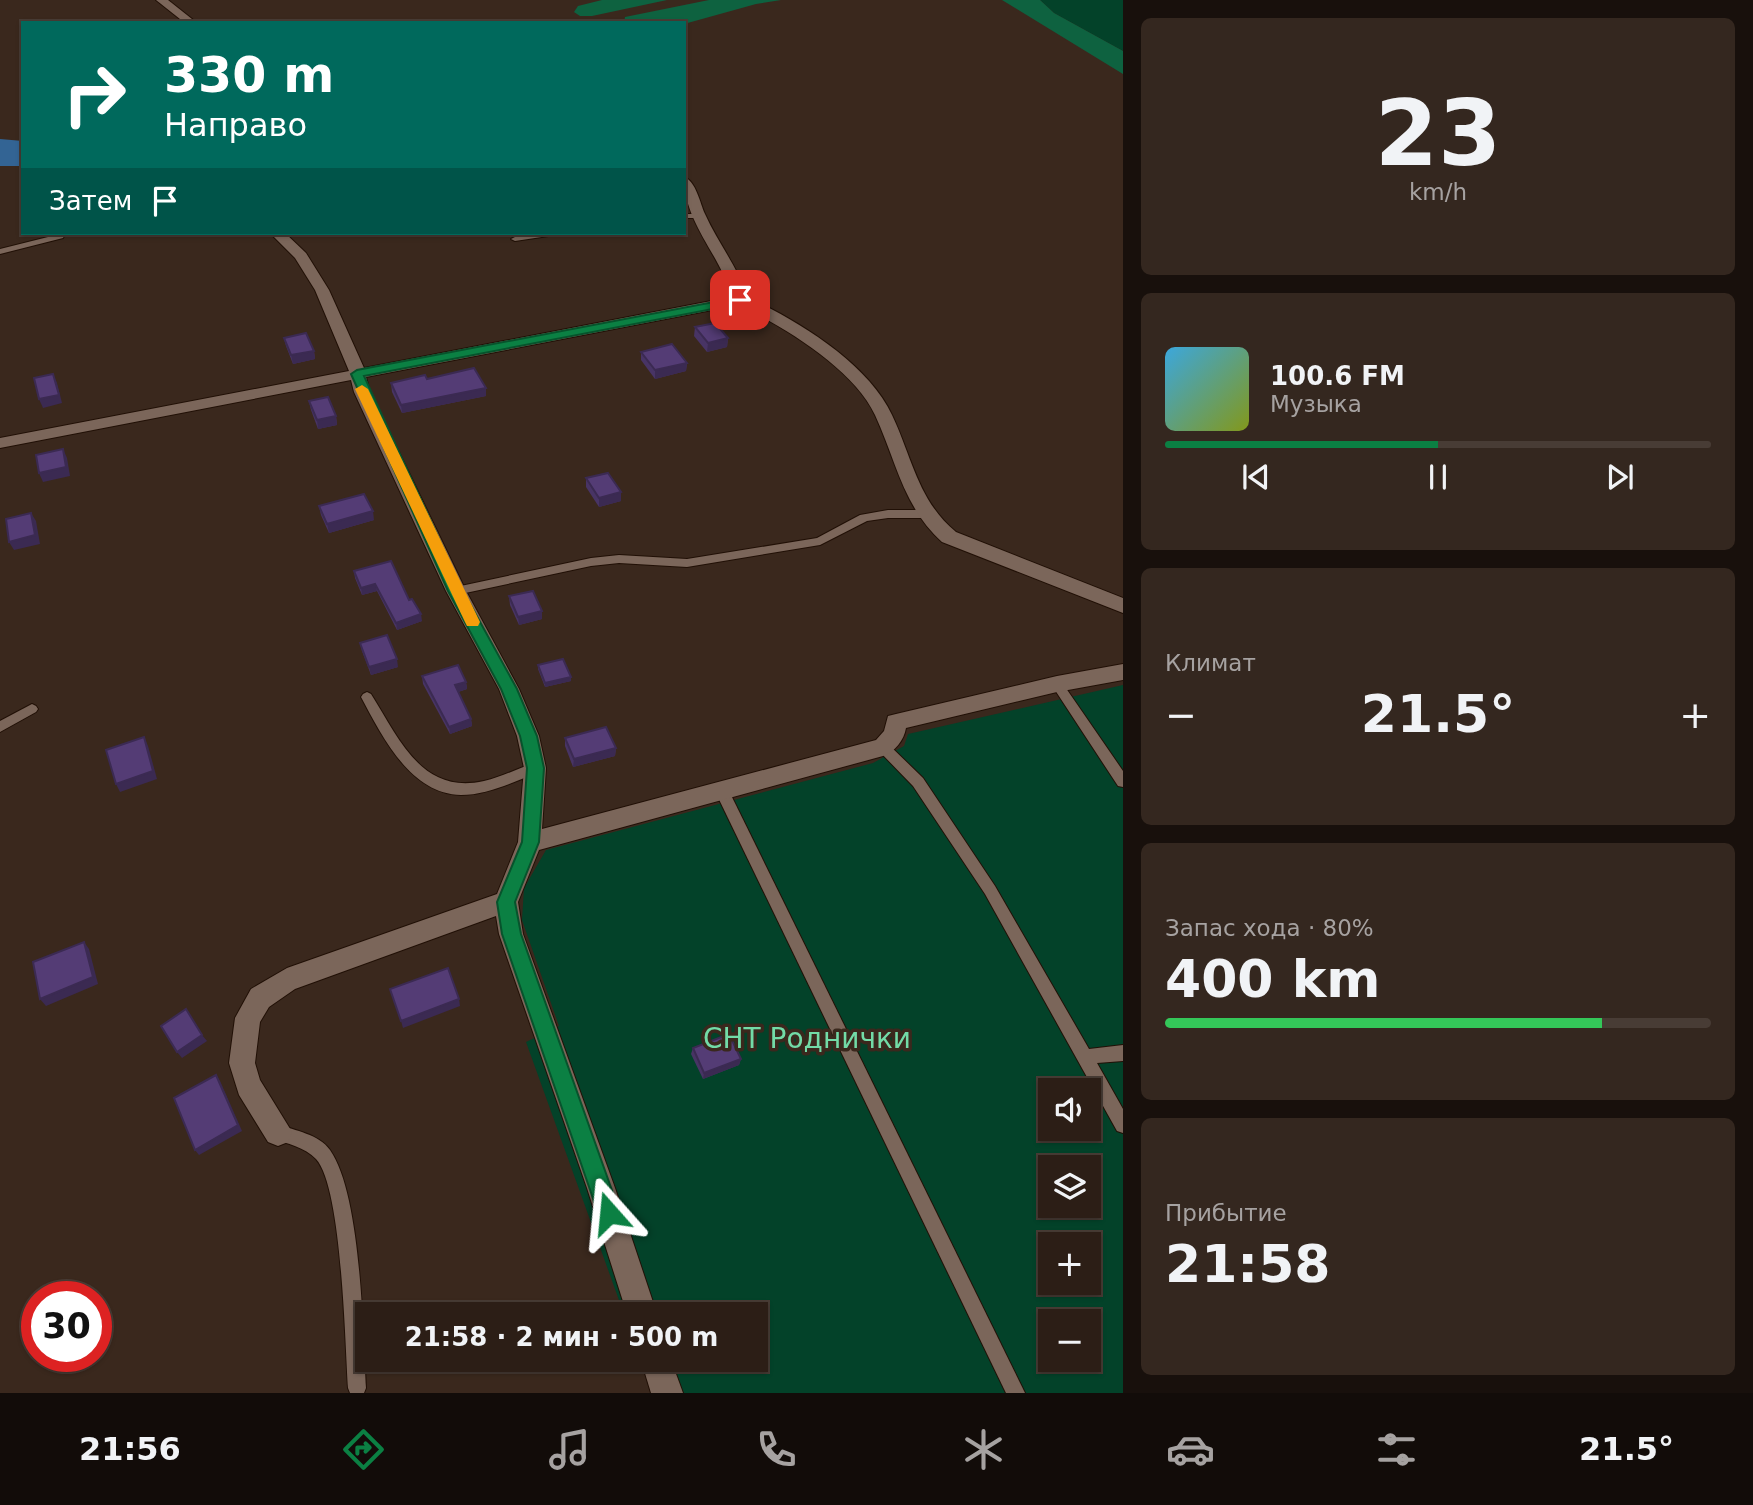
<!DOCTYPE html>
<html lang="ru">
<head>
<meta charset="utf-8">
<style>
	:root { --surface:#2c1e16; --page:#34271f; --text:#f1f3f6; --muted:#a6a2a1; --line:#483c35; --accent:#0b8043 }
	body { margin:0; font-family:"DejaVu Sans",sans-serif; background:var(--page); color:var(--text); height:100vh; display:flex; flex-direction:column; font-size:26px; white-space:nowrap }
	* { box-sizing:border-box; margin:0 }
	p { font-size:23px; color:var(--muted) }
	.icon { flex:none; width:38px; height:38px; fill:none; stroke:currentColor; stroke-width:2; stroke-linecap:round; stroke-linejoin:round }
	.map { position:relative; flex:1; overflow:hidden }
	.details { display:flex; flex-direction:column; gap:18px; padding:18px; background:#18100c; width:630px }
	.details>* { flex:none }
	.hud { position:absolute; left:21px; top:21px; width:665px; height:214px; border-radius:0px; box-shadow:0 2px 5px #0004,0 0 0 2px var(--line); background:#00695c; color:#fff; overflow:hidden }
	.tools { position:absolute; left:1038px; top:1078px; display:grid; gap:14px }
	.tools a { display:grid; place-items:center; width:63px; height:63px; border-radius:0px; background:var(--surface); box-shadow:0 2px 5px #0004,0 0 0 2px var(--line); font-size:35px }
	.speed { position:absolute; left:21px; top:1281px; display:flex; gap:14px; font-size:35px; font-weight:700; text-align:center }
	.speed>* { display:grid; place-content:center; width:91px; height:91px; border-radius:50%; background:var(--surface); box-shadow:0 2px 5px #0004,0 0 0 2px var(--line); line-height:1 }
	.speed .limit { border:10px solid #d22; background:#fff; color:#111 }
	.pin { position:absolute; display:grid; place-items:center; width:60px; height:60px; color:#fff; margin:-30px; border-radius:14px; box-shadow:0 4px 10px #0006 }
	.me { position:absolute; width:77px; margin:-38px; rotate:342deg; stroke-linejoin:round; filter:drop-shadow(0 0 5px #0008) }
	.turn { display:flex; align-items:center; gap:24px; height:147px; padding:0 28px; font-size:32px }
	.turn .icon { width:91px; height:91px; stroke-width:2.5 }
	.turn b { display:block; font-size:49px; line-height:60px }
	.then { display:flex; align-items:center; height:66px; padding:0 28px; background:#0003; gap:14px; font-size:26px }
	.big { font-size:52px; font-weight:700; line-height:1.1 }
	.details .widget { flex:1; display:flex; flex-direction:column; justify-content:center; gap:10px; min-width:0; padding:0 24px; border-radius:10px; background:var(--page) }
	.details .dial { align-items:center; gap:0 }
	.dial b { font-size:91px; line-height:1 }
	.song { display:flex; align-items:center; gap:21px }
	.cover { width:84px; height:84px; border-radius:10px; background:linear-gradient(135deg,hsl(200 70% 55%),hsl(70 70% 35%)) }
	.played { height:7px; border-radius:4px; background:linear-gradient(90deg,var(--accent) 50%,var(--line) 50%) }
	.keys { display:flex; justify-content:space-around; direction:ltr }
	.heat { display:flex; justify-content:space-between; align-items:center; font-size:38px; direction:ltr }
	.charge { height:10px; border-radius:5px; background:linear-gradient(90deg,#34c759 80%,var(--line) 0) }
	.trip { position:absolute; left:355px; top:1302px; width:413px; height:70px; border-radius:0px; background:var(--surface); box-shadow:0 2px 5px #0004,0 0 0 2px var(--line); font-weight:700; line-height:70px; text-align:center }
	.tab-bar { display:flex; height:112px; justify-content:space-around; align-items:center; background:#120c09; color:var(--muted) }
	.tab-bar .icon { width:49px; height:49px }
	.tab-bar .on { color:var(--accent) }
	.tab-bar b { font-size:32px; color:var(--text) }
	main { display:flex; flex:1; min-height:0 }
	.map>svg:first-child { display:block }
	.green { fill:#034229; fill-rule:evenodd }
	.forest { fill:#0e6240 }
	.water { fill:#336494 }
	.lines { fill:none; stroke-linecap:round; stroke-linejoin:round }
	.lane-casing { stroke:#211006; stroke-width:2 }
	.street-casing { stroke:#211006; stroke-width:2 }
	.lane { fill:#7b665a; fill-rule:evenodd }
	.street { fill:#7b665a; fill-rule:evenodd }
	.wall { fill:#483465 }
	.shaded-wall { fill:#3b2a52 }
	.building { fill:#543c75; stroke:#3b2a52; stroke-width:2 }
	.route { fill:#0b8043; stroke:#07532c; stroke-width:2 }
	.slow { fill:#f59e0b }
	.labels { text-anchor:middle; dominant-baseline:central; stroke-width:7; stroke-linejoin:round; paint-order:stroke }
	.near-park-label { font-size:28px; fill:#72dba7; stroke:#3a281d }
</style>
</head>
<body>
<main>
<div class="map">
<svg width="1123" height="1393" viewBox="0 0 1123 1393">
	<rect width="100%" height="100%" fill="#3a281d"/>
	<g class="green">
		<path d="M1040,0H1123V51L1054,13Z"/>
		<path d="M1123,685V1393H652L640,1360H756V1314H624L526,1042L559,1026L522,920L524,888L546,850L873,763L904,746L908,734ZM1050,1090H1088V1129H1050ZM1050,1167H1088V1206H1050ZM1050,1244H1088V1283H1050ZM1050,1321H1088V1360H1050Z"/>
	</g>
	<g class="forest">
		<path d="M602,0H667L592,16H580L574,12L578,6Z"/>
		<path d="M709,0H781L756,4L684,24L624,23L625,17Z"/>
		<path d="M1002,0H1040L1054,13L1123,51V74Z"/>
	</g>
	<path class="water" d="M0,139L23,141V166H0Z"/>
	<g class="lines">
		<defs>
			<g id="lane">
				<path d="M684,214H699L703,216L699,218H684Z"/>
				<path d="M540,233H559L555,235L515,241L511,239L515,237Z"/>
				<path d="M60,234L64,236L63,238L0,254V249Z"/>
				<path d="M888,510H926L931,514L926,518H888L867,521L820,545L687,567L619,563L591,566L456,595L450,591L456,587L591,558L619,555L687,559L817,538L860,515Z"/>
				<path d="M1057,679L1061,681L1123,771V787L1118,786L1053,687L1051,684L1053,681Z"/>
				<path d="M367,692L371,694C399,738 421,795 484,781C502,777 518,768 535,763L540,764L541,768L540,772C515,781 488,795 461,795C410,794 382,736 361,697L363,694Z"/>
				<path d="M32,704L36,706L38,709L36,712L0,732V721Z"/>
				<path d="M883,742L887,743L923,778L995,886L1089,1049L1123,1045V1061L1097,1063L1123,1109V1133L1117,1131L985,894L913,786L879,751L877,747L879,743Z"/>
				<path d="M721,784L726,785L728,789L1025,1393H1006L714,789L716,785Z"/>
				<path d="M278,1124C295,1131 319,1134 330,1150C361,1194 363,1331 366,1388L364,1393H350L348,1388C345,1344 342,1187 316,1159C305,1147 287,1144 272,1138L270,1132L272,1126Z"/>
			</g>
			<g id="street">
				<path d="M156,0H168L197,23H185Z"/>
				<path d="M684,177C696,181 700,203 705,214C718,243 738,267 747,297C797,320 868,363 892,415C912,457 918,501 956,532L1123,598V613L942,542C903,507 896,460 875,415C854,369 782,325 738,305L366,377L370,392L466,591L519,689L539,736L546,768L542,829L876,740L884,731L888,716L896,714L1057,676L1123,664V680L1057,692L906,728C904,740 895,752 883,756L539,850L518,902L523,934L615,1188L657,1314H627L587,1188L499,934L496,916L295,989L269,1007L260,1022L255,1063L260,1080L292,1132L288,1142L278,1146L268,1142L239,1095L229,1063L235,1018L251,989L287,968L497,894L518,842L524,768L517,736L499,689L446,591L354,392L351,380L0,448V438L349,371L315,290L295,258L270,233H285L306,253L329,290L364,368L732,297C720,254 684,223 684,177Z"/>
				<path d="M641,1360H671L683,1393H651Z"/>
			</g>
		</defs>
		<use href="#lane" class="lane-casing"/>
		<use href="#street" class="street-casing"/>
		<use href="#lane" class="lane"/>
		<use href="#street" class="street"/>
	</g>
	<g class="wall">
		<path d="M695,327L728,338L727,347L707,352L694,336Z"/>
		<path d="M284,338L314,351L315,359L293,364L286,346Z"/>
		<path d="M641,352L687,363L686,371L655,379L641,360Z"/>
		<path d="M427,379L486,396L402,413L392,392L391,383Z"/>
		<path d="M309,401L336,416L337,425L318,429L311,410Z"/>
		<path d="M586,478L621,501L599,507L586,487Z"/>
		<path d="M319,506L374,520L329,533L321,515Z"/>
		<path d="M354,571L409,600L422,621L397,630L377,591L362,595L355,578Z"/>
		<path d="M509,596L542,611V619L519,625L510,605Z"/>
		<path d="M360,643L398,667L371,675L362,651Z"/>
		<path d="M538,665L571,681L545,687L538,669Z"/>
		<path d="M422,676L466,682L467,689L458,692L471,719L472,726L450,734L423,684Z"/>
		<path d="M565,738L616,748L615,756L573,767L565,746Z"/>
		<path d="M693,1048L741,1059L739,1065L703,1079L691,1054Z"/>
	</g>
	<g class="shaded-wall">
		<path d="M106,233H122L107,236Z"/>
		<path d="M728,338L727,347L707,352L708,343Z"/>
		<path d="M314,351L315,359L293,364L291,355Z"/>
		<path d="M687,363L686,371L655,379V370Z"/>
		<path d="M53,374L57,383L62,403L43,408L39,399Z"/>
		<path d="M486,388V396L402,413L401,405Z"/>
		<path d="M336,416L337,425L318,429L317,420Z"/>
		<path d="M63,449L67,458L70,476L43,482L39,473Z"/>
		<path d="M621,492V501L599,507V498Z"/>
		<path d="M373,511L374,520L329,533L327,524Z"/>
		<path d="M31,513L36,521L40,544L14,550L9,542Z"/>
		<path d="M375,584L377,591L362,595L361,588Z"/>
		<path d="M542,611V619L519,625L518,617Z"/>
		<path d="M421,614L422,621L397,630L396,623Z"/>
		<path d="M397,659L398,667L371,675L369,667Z"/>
		<path d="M571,677V681L545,687V683Z"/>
		<path d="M466,682L467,689L455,693V685Z"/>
		<path d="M471,719L472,726L450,734L449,727Z"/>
		<path d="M144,737L148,746L157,779L120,792L116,784Z"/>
		<path d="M616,748L615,756L573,767L574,759Z"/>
		<path d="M84,942L89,949L98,984L46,1006L40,999Z"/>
		<path d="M459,999L460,1006L403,1028L401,1021Z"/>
		<path d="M202,1035L207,1041L182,1058L177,1052Z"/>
		<path d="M741,1059L739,1065L703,1079L704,1073Z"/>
		<path d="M216,1075L220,1081L242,1131L199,1155L195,1150Z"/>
	</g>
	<g class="building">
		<path d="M715,323L728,338L708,343L695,327Z"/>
		<path d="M306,333L314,351L291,355L284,338Z"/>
		<path d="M672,344L687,363L655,370L641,352Z"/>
		<path d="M474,368L486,388L401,405L391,383L425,375L427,379Z"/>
		<path d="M53,374L59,395L39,399L34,378Z"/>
		<path d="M328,397L336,416L317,420L309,401Z"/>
		<path d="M63,449L66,467L39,473L36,455Z"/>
		<path d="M608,473L621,492L599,498L586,478Z"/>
		<path d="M364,494L373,511L327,524L319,506Z"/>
		<path d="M31,513L35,535L9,542L6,519Z"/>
		<path d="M391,561L409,600L412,599L421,614L396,623L375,584L361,588L354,571Z"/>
		<path d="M533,591L542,611L518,617L509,596Z"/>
		<path d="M387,635L397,659L369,667L360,643Z"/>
		<path d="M563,659L571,677L545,683L538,665Z"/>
		<path d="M458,665L466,682L455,685L471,719L449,727L422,676Z"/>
		<path d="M606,727L616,748L574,759L565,738Z"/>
		<path d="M144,737L153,771L116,784L106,750Z"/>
		<path d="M84,942L93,977L40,999L33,962Z"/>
		<path d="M448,968L459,999L401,1021L390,989Z"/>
		<path d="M186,1009L202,1035L177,1052L161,1026Z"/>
		<path d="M729,1034L741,1059L704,1073L693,1048Z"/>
		<path d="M216,1075L238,1125L195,1150L174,1098Z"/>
	</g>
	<path class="route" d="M740,297L744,298V303L364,376L463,591L517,689L537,736L544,768L539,842L515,902L521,934L620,1213L617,1221L609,1224L601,1221L598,1213L502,934L497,902L522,842L527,768L520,736L501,689L448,591L351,374L357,370Z"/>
	<path class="slow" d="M362,385L368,389L480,622L478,626H467L465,622L355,389Z"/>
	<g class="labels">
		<g class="near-park-label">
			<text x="807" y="1038">СНТ Роднички</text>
		</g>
	</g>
</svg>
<div class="tools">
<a><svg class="icon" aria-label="sound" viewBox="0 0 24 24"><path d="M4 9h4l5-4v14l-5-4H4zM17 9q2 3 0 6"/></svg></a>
<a><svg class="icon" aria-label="layers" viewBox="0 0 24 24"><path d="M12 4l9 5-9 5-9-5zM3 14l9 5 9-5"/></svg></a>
<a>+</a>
<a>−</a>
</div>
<div class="speed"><div class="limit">30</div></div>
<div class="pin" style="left:740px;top:300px;background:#d93025"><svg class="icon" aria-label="arrive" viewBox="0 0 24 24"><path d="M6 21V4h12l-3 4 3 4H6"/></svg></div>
<svg class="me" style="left:609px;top:1213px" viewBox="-20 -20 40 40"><path d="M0-17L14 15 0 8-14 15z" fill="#0b8043" stroke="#fff" stroke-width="4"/></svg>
<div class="trip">21:58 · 2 мин · 500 m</div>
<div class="hud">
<div class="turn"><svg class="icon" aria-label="right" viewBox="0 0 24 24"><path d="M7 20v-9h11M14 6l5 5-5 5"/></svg><div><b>330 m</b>Направо</div></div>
<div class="then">Затем<svg class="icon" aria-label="arrive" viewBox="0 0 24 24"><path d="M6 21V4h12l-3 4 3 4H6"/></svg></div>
</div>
</div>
<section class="details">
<div class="widget dial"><b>23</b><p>km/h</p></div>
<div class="widget">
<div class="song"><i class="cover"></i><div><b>100.6 FM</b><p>Музыка</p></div></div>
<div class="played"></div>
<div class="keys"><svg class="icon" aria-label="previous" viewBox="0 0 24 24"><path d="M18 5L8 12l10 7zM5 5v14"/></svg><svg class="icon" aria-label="pause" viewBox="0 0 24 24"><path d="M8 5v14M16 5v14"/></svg><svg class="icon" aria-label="next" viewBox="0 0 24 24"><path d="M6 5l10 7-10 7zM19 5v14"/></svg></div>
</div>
<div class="widget"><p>Климат</p>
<div class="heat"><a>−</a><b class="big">21.5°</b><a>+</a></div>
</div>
<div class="widget"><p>Запас хода · 80%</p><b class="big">400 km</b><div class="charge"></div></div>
<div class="widget"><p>Прибытие</p><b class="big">21:58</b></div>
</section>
</main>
<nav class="tab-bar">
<b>21:56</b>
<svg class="icon on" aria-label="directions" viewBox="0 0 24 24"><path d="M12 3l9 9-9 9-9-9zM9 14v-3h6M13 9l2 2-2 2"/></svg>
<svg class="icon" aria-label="music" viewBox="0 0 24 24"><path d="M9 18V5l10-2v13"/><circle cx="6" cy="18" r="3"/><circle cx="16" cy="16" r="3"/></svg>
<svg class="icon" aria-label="phone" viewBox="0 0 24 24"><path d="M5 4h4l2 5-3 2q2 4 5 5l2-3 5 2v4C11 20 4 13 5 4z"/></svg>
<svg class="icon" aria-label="climate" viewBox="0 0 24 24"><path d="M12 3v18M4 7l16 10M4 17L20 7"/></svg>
<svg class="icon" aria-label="car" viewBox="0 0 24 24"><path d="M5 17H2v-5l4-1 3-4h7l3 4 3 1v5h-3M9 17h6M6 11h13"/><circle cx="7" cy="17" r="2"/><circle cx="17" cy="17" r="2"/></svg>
<svg class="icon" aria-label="filters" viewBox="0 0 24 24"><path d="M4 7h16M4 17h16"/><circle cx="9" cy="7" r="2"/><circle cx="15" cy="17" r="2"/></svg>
<b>21.5°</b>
</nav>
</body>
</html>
